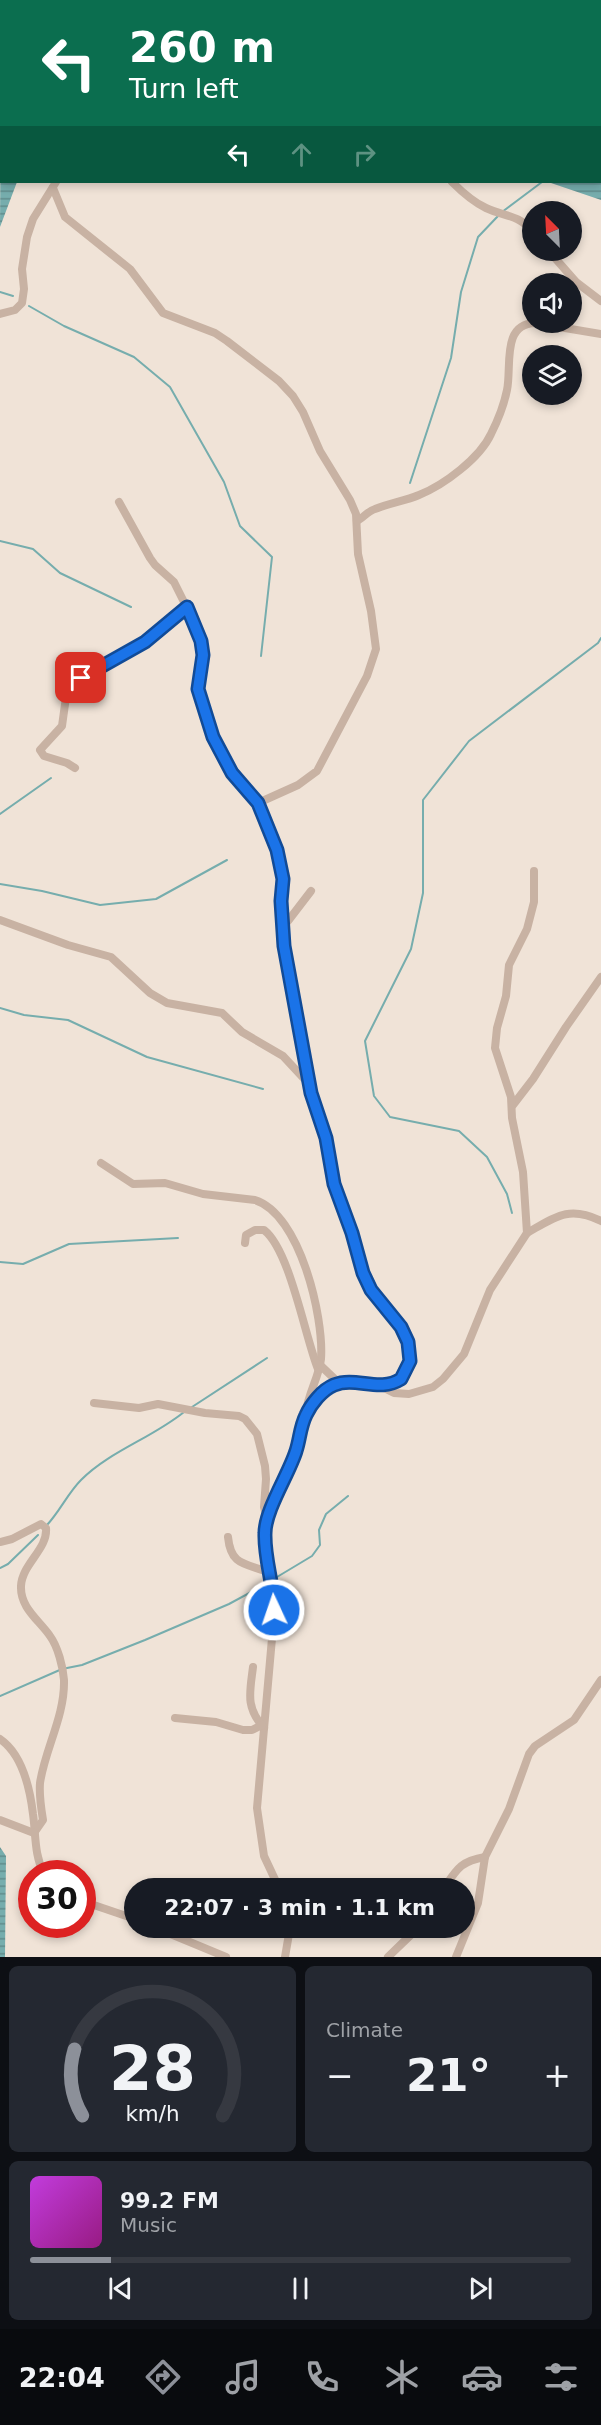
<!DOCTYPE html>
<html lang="en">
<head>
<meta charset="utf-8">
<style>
	:root { --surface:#171b24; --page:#242831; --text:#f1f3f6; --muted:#9ea1a6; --line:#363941; --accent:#8c9099 }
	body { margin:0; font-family:"DejaVu Sans",sans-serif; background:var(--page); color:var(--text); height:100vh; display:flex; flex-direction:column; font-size:22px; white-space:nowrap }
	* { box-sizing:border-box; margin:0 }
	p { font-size:20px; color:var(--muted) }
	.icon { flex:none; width:33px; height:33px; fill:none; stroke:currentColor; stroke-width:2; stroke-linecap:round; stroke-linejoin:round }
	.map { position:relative; height:1957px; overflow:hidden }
	.drawer { display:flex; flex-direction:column; gap:9px; padding:9px; background:#0d0f14; flex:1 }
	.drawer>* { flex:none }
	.hud { position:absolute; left:0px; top:0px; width:602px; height:183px; box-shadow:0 3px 9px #0003; background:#0b6e4f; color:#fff; overflow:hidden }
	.needle { width:39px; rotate:336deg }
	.tools { position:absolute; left:522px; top:201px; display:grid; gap:12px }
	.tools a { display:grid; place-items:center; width:60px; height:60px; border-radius:50%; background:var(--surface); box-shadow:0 3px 9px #0003; font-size:30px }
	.speed { position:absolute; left:18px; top:1860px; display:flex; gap:12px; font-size:30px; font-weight:700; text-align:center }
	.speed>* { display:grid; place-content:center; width:78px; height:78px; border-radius:50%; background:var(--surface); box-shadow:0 3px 9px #0003; line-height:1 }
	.speed .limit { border:9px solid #d22; background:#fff; color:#111 }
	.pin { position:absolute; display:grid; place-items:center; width:51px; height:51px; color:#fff; margin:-26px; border-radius:12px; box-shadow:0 3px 9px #0006 }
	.me { position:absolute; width:66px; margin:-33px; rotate:357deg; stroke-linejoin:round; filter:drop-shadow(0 0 4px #0008) }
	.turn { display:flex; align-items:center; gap:21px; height:126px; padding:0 30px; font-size:27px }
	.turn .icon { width:78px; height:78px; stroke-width:2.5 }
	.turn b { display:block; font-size:42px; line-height:51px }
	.lanes { display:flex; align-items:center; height:57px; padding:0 30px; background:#0003; justify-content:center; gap:30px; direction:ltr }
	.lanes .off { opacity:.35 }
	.big { font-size:45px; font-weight:800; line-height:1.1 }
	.drawer .widget { flex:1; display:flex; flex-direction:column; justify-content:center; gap:9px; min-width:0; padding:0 21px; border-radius:9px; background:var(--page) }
	.drawer .dial { align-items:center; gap:0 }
	.dial svg { height:156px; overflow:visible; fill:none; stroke:var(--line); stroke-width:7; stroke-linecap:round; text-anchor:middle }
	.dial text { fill:var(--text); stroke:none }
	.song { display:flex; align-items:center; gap:18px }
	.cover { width:72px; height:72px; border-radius:9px; background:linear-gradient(135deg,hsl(290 70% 55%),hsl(310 70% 35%)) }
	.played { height:6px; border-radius:3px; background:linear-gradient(90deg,var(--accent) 15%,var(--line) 15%) }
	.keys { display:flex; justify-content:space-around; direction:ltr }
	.heat { display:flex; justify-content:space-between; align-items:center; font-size:33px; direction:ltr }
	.drawer .tiles { flex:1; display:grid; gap:9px; grid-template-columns:1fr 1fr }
	.widget:last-child { grid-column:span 2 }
	.trip { position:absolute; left:124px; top:1878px; width:351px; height:60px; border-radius:30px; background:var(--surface); box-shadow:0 3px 9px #0003; font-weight:800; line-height:60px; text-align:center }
	.tab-bar { display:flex; height:96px; justify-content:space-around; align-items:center; background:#090b0e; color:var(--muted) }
	.tab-bar .icon { width:42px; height:42px }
	.tab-bar .current { color:var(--accent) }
	.tab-bar b { font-size:27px; color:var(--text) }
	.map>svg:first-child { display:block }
	.water { fill:url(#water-rules) }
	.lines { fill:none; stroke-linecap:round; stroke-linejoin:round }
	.stream { stroke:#76adad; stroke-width:2 }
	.minor { stroke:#c8b2a3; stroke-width:8 }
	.route-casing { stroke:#114b97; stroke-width:15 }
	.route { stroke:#1a73e8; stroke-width:10 }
</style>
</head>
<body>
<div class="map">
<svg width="601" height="1957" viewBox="0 0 601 1957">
	<defs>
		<pattern id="water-rules" width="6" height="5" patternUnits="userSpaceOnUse" patternTransform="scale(1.5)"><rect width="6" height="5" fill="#76adad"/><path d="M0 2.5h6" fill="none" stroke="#618d8d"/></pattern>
	</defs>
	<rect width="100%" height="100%" fill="#f0e3d7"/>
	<g class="water">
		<path d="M1,66L2,182H17L0,227Z"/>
		<path d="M600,77H601V200L548,182H600Z"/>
		<path d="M0,1847L6,1856L5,1957H0Z"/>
	</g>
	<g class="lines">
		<g class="stream">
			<path d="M428,2L429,0"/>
			<path d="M502,212L542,182"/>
			<path d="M0,292L13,296"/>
			<path d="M29,306L64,326L134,357L170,387L224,482L240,526L272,557L261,656"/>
			<path d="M410,483L451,358L461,292L478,237L498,216"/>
			<path d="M0,541L33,549L60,573L131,607"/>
			<path d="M0,814L51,778"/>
			<path d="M0,884L42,891L100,905L156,899L227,860"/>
			<path d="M0,1008L24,1015L68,1020L147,1057L263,1089"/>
			<path d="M512,1213L507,1194L487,1157L459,1131L390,1117L374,1096L365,1041L411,949L423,893V800L469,741L598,643L601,638"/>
			<path d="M0,1262L23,1264L69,1244L178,1238"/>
			<path d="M192,1407L267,1358"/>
			<path d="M47,1525C60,1511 68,1493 81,1480C110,1451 152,1438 184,1412"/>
			<path d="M0,1568L8,1564L38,1535"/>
			<path d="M0,1696L62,1669L82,1665L145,1640L229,1604L262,1586L312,1556L320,1545L319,1530L326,1514L348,1496"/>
		</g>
		<g class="minor">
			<path d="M452,182C462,192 473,202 486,208C505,217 518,214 532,231"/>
			<path d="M53,188L65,217L130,269L163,313L215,333L227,341L279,381L293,396L303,412L320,451L350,500L356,514L358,554L371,611L376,649L367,676L317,771L298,785L258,803"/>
			<path d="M548,250L576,282L601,301"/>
			<path d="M0,314L15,310L22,303L24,289L22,269L27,237L33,219L56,182"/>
			<path d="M119,502L150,558L155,565L174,582L198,630L203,655L198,689L213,737L232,773L258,803L277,850L283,879L282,922L287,966L311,1093L326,1139L334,1184L352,1233L366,1280L376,1296L401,1327L408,1342L410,1355L405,1375L395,1383L382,1386L342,1383L325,1391L317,1400L306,1415L297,1450L266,1523L265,1543L274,1593L273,1627L257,1808L264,1856L279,1888"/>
			<path d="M357,521C363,518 368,511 375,509C390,503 405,501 419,495C444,485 480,458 491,434C498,420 504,405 507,390C512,367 501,324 535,323L601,334"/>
			<path d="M75,768L67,763L44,756L40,750L62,726L66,697L74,682L145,642L187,607"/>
			<path d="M0,920L68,945L111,957L150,993L167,1003L222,1013L242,1032L283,1056L309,1084"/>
			<path d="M282,922L288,921L311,891"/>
			<path d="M513,1105L533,1079L566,1027L601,977"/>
			<path d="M101,1163L133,1184L165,1183L203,1194L255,1200C300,1214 324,1317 321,1359C319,1377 308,1394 306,1412"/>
			<path d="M527,1233C555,1217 569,1205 601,1221"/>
			<path d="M245,1243L246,1235L255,1230H264C290,1250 305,1337 318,1369"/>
			<path d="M320,1365L340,1384"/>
			<path d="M382,1387L394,1393L409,1394L433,1387L443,1379L464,1354L490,1290L527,1233L523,1172L512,1118L511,1097L495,1048L497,1028L506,996L509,965L527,929L534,902V871"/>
			<path d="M94,1403L139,1408L158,1404L205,1413L239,1416L245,1419L257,1434L265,1466L266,1479L264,1507L267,1519"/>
			<path d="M228,1537C231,1567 246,1563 271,1573"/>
			<path d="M0,1542L12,1539L41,1524L46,1528C48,1549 22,1564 21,1586C20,1608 39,1620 50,1636C58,1647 63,1667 64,1680C65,1716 45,1749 40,1783C39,1796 41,1808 43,1820L34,1833"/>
			<path d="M253,1667C250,1692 245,1707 264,1728"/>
			<path d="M175,1718L216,1722L243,1730H252L262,1725"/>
			<path d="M0,1739C22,1754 30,1789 33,1814C36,1835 34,1854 44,1874"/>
			<path d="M0,1820L34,1833"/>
			<path d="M444,1888C457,1869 461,1861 485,1857"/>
			<path d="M82,1901L135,1919"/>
			<path d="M156,1928L226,1957"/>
			<path d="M285,1957L290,1928"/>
			<path d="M388,1957L418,1928"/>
			<path d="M456,1957L478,1903L485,1857L509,1809L529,1754L535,1746L574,1720L601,1680"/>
		</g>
	</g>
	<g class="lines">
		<defs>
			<path id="route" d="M81,678L145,642L187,607L201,641L203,655L198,689L213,737L232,773L258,803L277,850L283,879L281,901L284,946L311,1093L326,1138L334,1184L352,1233L363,1273L371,1290L401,1327L408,1342L410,1361L401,1379C379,1393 356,1376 334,1385C322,1390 311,1404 306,1415C300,1427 300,1439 296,1451C289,1474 265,1510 265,1533C264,1559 274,1584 274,1610"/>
		</defs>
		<use href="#route" class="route-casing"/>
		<use href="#route" class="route"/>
	</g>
</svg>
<div class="tools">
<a><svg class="needle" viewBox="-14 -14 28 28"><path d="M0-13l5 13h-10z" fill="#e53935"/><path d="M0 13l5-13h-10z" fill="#9ea1a6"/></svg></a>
<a><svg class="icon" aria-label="sound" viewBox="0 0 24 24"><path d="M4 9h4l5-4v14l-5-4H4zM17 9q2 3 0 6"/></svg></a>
<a><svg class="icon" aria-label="layers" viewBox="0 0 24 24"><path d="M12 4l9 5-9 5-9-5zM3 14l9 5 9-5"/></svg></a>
</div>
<div class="speed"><div class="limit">30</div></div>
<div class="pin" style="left:81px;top:678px;background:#d93025"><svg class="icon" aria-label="arrive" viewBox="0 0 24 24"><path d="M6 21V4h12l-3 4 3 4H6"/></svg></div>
<svg class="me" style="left:274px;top:1610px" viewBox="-20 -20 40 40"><circle r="17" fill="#1a73e8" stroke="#fff" stroke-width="3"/><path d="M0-11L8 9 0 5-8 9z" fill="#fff"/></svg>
<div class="trip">22:07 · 3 min · 1.1 km</div>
<div class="hud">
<div class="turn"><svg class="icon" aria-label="left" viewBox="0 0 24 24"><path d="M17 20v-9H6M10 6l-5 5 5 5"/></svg><div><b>260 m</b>Turn left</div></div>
<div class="lanes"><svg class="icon" aria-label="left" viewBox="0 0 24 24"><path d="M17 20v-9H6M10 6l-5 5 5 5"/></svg><svg class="icon off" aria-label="ahead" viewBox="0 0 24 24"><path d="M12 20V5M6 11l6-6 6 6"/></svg><svg class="icon off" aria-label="right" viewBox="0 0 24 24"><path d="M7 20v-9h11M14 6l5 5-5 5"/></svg></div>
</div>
</div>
<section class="drawer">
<div class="tiles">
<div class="widget dial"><svg viewBox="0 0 100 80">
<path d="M14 69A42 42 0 1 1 86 69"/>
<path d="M14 69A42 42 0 0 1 10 35" stroke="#8c9099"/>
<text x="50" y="56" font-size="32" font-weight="700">28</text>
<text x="50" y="72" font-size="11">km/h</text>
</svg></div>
<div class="widget"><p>Climate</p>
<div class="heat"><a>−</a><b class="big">21°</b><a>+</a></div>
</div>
<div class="widget">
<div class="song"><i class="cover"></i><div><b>99.2 FM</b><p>Music</p></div></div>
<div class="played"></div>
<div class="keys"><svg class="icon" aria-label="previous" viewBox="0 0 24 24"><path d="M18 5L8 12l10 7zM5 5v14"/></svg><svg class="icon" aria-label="pause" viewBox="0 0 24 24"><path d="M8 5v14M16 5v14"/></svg><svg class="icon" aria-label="next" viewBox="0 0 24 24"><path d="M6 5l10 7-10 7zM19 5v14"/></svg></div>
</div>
</div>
</section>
<nav class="tab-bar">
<b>22:04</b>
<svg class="icon current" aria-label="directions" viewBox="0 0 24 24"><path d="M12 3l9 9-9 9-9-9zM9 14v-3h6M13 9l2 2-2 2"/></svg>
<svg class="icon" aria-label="music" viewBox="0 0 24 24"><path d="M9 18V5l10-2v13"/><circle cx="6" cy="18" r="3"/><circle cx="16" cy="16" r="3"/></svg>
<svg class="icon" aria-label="phone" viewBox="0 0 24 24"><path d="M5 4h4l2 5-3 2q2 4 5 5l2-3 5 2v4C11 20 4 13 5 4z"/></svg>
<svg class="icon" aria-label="climate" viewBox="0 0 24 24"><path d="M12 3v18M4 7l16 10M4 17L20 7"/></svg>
<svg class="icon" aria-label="car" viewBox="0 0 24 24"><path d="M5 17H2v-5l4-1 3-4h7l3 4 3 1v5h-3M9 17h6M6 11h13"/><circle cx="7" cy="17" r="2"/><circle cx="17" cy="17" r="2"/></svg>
<svg class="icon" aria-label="filters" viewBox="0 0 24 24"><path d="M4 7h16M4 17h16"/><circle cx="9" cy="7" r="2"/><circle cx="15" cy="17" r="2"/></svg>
</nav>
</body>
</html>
